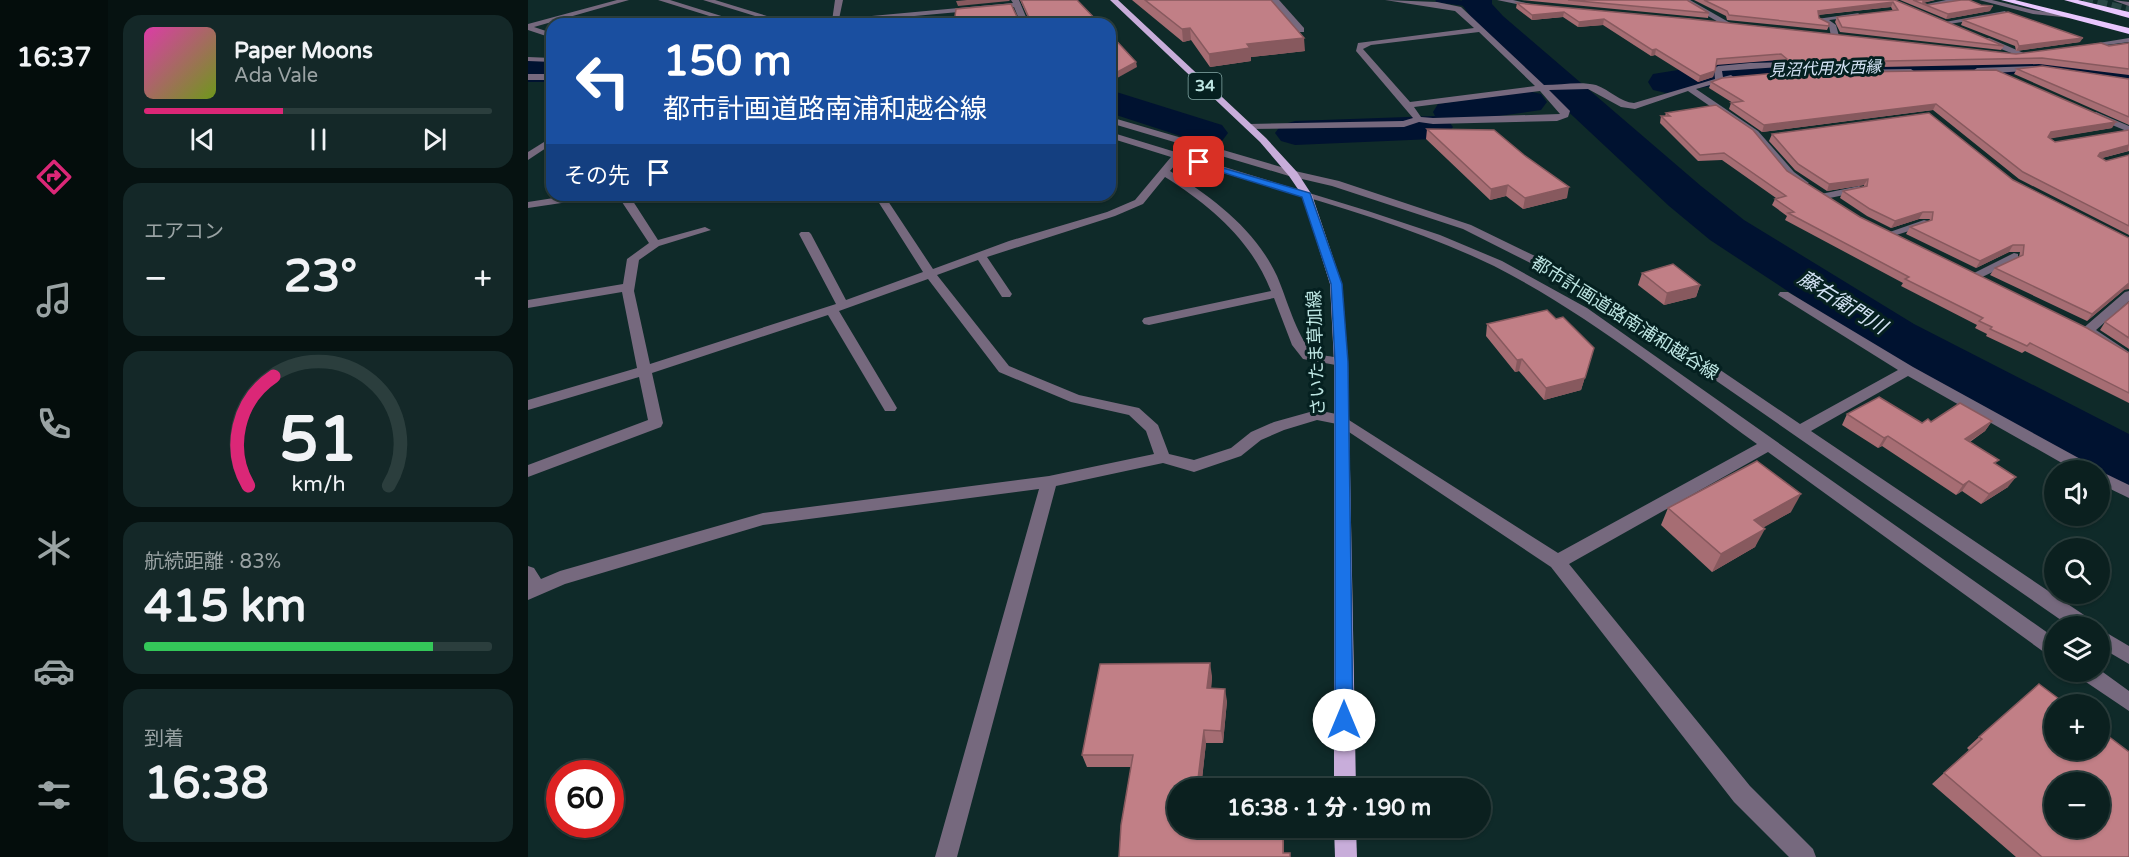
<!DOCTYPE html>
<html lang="ja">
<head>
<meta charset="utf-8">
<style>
	:root { --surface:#0b201f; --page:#142828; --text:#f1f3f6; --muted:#9aa3a4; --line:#2b3e3d; --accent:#db2777 }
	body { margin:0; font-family:"Varela Round","Noto Sans JP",sans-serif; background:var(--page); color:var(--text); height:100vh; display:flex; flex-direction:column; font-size:22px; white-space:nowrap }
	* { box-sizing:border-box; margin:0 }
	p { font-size:20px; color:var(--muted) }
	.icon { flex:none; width:33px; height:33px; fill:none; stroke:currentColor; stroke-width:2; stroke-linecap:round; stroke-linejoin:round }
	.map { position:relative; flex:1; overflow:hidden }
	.panel { display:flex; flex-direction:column; gap:15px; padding:15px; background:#061211; width:420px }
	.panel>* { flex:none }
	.banner { position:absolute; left:18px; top:18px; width:570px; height:183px; border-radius:18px; box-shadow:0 2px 4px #0004,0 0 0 2px var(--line); background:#1a4fa0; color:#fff; overflow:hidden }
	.tools { position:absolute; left:1516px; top:460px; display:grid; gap:12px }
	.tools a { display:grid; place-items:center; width:66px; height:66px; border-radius:50%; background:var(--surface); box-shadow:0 2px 4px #0004,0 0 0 2px var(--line); font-size:30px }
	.speed { position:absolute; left:18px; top:760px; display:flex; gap:12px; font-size:30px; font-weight:700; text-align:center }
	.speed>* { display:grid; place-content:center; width:78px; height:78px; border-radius:50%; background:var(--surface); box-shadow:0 2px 4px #0004,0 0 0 2px var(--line); line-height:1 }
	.speed .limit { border:9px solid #d22; background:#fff; color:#111 }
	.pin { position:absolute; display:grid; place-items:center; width:51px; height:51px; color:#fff; margin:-26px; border-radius:12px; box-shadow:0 3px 9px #0006 }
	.me { position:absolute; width:66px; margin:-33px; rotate:0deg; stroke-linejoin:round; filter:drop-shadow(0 0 4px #0008) }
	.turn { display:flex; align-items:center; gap:21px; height:126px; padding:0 18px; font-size:27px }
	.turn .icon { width:78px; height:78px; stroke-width:2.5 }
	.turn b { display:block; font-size:42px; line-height:51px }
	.then { display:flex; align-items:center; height:57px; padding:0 18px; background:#0003; gap:12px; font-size:22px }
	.big { font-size:45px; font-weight:800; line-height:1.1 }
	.panel .tile { flex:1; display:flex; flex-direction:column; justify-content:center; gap:9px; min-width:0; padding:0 21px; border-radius:18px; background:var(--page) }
	.panel .dial { align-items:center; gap:0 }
	.dial svg { height:156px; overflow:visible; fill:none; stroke:var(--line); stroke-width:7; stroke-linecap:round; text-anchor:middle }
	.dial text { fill:var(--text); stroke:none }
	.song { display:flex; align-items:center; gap:18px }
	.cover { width:72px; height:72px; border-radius:9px; background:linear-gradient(135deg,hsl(320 70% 55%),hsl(80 70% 35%)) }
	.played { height:6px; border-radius:3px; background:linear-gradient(90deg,var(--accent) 40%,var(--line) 40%) }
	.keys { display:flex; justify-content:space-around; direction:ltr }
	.heat { display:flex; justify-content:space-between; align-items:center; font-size:33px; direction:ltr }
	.charge { height:9px; border-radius:4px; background:linear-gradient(90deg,#34c759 83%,var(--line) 0) }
	.trip { position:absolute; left:639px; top:778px; width:324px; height:60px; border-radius:30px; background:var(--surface); box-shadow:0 2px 4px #0004,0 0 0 2px var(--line); font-weight:800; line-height:60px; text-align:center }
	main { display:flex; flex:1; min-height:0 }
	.menu { display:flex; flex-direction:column; width:108px; justify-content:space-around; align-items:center; background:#040d0c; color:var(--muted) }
	.menu .icon { width:42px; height:42px }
	.menu .selected { color:var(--accent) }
	.menu b { font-size:27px; color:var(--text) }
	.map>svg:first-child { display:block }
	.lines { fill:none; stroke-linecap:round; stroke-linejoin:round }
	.stream { stroke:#001230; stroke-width:5 }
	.river { fill:#001230; fill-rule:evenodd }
	.highway-tunnel { stroke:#294645; stroke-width:10; stroke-dasharray:10 4.5; stroke-linecap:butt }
	.minor { fill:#76697e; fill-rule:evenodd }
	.major { fill:#c8adda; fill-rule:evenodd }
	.highway { fill:#e9c7fe; fill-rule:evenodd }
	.wall { fill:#a66d73 }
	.shaded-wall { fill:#87595e }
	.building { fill:#c17f86; stroke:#87595e; stroke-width:1.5; fill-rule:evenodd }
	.route { fill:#1a73e8; stroke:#114b97; stroke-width:1.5 }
	.labels { text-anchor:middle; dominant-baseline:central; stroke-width:6; stroke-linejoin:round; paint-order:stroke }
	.far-water-label { font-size:16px; font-style:italic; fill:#d4e3f5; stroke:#052020 }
	.shield { fill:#052020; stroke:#86aaa8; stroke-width:1.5 }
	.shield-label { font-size:16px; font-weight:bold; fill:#bde5e2 }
	.street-label { font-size:18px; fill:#bde5e2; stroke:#052020 }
	.water-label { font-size:20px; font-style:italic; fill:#d4e3f5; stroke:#052020 }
</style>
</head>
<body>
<main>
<nav class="menu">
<b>16:37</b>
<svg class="icon selected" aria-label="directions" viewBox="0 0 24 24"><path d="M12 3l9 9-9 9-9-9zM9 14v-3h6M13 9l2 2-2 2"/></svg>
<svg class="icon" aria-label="music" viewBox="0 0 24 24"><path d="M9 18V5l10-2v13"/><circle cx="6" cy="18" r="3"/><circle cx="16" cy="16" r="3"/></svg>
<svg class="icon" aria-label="phone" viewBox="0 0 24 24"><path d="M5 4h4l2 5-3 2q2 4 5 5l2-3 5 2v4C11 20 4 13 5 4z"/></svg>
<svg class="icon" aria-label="climate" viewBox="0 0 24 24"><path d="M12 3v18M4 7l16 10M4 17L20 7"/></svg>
<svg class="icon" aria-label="car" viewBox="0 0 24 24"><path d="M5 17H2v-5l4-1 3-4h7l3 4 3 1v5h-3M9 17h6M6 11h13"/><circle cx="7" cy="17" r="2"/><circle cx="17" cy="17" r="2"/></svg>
<svg class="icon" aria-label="filters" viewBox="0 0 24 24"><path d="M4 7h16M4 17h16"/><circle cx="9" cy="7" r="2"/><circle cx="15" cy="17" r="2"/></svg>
</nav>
<section class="panel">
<div class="tile">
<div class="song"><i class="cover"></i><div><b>Paper Moons</b><p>Ada Vale</p></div></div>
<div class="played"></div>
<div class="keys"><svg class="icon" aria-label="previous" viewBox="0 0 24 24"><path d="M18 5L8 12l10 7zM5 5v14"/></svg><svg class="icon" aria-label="pause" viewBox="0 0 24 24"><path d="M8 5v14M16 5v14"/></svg><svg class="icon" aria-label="next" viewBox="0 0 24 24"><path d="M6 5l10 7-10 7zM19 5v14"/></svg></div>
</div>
<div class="tile"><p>エアコン</p>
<div class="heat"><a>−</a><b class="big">23°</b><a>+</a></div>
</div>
<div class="tile dial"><svg viewBox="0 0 100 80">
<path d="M14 69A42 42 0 1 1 86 69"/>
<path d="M14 69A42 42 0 0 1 27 13" stroke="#db2777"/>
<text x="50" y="56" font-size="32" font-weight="700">51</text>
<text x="50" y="72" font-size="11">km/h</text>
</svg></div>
<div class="tile"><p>航続距離 · 83%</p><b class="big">415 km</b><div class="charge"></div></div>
<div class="tile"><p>到着</p><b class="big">16:38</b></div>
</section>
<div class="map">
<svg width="1601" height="857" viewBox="0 0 1601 857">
	<rect width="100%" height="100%" fill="#0f2a29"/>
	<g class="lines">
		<path class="stream" d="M910,0L949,5"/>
		<g class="river">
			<path d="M934,0H964V4L975,16L1173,186L1216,220L1386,324L1601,434V485L1572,475V471H1565L1346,348L1182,240L1141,206L953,30L934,5Z"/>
			<path d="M1504,52L1529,53L1601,64V86C1558,78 1519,71 1475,75L1269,78L1212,82L1138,93L1125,90L1120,82L1125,74L1212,60L1475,55Z"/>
			<rect x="0" y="60" width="24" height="22"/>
			<path d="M582,90L694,125L700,133L694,141L680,145L582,113Z"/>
			<path d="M1000,91L1013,94L1019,102L1013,110L922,123L925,127L919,135L905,139L767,145L753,141L747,133L753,125L767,121L907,116L905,112L910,104Z"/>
		</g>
		<path class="highway-tunnel" d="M1555,0L1601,11"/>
		<g class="minor">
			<path d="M89,0H101L6,27L24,33V38L0,30V24Z"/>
			<path d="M130,0H142L219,24H207Z"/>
			<path d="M175,0H187L265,24H253Z"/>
			<path d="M307,0H315L311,19L485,3L483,0H491L501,24H493L486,7L298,24L304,21Z"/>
			<path d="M743,0H751L776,28V32H770Z"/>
			<path d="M857,0L909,2L933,7L1016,85C1033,85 1052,81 1068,85C1082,90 1092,102 1106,103L1187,79L1186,69L1190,66L1222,63L1269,62L1270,64L1266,66L1194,71L1195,77L1203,75L1207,78L1168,89L1230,131L1266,172L1281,183L1272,185L1258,176L1224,135L1160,91L1107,109L1093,107L1060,89L1021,90L1042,111L1040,117L1029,121L905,124L891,122L876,127L718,129V125L721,124L875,121L885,118L828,51L830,43L946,28L927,11ZM951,32L1007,86L882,102L835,49L843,45ZM1012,91L1032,114L905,118L893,117L886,107Z"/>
			<path d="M969,0H985L1012,6L1008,8Z"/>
			<path d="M1153,0H1162L1204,24L1197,26Z"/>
			<path d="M1418,0H1437L1398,7L1394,5Z"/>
			<path d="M1451,0H1464L1505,10L1547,16L1543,18L1505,14Z"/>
			<path d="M1585,0L1601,2V6L1587,1Z"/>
			<path d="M1477,11L1480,15L1421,24L1417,22Z"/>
			<path d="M1331,13L1328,17L1301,20L1308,25L1311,36L1307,38L1303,36L1301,26L1289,19Z"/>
			<path d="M1455,38H1461L1498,54L1491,56L1455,42Z"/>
			<path d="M1601,38V42L1556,48L1552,46Z"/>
			<path d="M0,57L24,58V62L0,61Z"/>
			<path d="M1509,66L1513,68L1512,70L1449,74L1445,71L1449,68Z"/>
			<path d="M1383,69L1387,72L1386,74L1251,77L1247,74L1251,71Z"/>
			<rect x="0" y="74" width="24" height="6"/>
			<path d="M1568,112L1601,126V132L1565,117L1563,115Z"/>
			<path d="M582,117L767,171L811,181L943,225L1038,271L1148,340L1272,424L1370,370L1250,295L1252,292H1260L1385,367L1567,467L1569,471H1548L1380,376L1283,431L1565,621L1567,627H1543L1138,346L1030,277L935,229L804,186L761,176L582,123Z"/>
			<path d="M582,132L840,211L912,235L974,261L1059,308L1527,638V657L1520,655L1240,452L1041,564L1222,786L1285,849L1288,857H1261L1206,802L1023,567L809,424L789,420L756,430L733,440L713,456L666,472L635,463L528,486L429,857H407L511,489L235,525L37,584L0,600V566L6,568L13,579L32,571L235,513L521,476L626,454L618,431L601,415L543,402L471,372L400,279L311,311L369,408L367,411H357L300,315L124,373L135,423L133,427L0,477V465L120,420L111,377L0,410V400L109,368L94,292L0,308V300L95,284L99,259L121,243L92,199L84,195H101L130,240L177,227L183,230L131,246L111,260L106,291L122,364L308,304L271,234L273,232H281L283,234L318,300L395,272L346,195H356L405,269L481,241L579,212L607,200L643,157L582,138ZM651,160C754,191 869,219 966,266C1060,314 1144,382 1229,444L1030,553L813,415L789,410L746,422L723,432L703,448L666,460L641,454L630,425L611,408L551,395L481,366L409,275L450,260L474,297H482L484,294L459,257L587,216L615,204L637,177C683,206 723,240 743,291L616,318L614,321L616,324L621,325L746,298L764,345L775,359L813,366L818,365L820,362L818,359C808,356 790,357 783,350C770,339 757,294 749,276C727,229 684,197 642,171Z"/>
			<path d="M24,137V144L0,160V152Z"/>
			<path d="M1331,186L1336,189L1335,191L1297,199L1292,196L1293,194Z"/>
			<path d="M45,195H72L67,198L0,208V202Z"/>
			<path d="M1396,220L1400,221V225L1362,237L1356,234Z"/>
			<path d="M1486,253L1490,254V260L1452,278H1444L1442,275Z"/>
			<path d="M1601,291V301L1568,330L1601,352V362L1553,330L1597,292Z"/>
			<path d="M1572,471L1601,485V498L1572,484Z"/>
			<path d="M1572,629L1601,646V664L1572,647Z"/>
			<path d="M1572,670L1601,691V711L1552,678L1549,672H1572Z"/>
		</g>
		<g class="major">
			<path d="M582,0H590L738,138L769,172L784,195L814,284L820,362L828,789H806V362L802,284L774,195L761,176L732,142Z"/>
			<path d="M806,828H828L829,857H807Z"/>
		</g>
		<g class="highway">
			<path d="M1473,0H1487L1601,28V34Z"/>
			<path d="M1536,0H1550L1601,12V18Z"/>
		</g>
	</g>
	<g class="wall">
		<path d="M492,0H549L572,24L491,21L501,20Z"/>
		<path d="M604,0H743L777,51L723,57V61L682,67L663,40L655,42Z"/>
		<path d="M993,0H1159L1181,13L1180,18Z"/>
		<path d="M1166,0H1367L1476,46L1473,50L1312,32L1307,22L1309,17L1365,11L1363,7L1290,15L1291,18L1301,26L1299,30L1199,20L1198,16Z"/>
		<path d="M1372,0H1407L1395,3L1400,5L1462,11L1418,19Z"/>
		<path d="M989,3L1488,54L1601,43V75L1511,64L1248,69L1250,63H1254L1251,60L1188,65L1185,77L1170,82L1127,55L1123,56L1075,25L1050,27L1035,17L1004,20L988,8Z"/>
		<path d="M1435,20L1552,42L1488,51L1487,46L1433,25Z"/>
		<path d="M1489,69L1601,79V125L1486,74Z"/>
		<path d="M1249,73L1584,128L1522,138L1527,142L1601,130V151L1574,158L1578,161L1601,155V235L1491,179L1405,110L1234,132L1201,109L1203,103H1205L1181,88L1183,82Z"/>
		<path d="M1138,113L1259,171L1332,217L1601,353V403L1497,351L1494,353L1458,336L1459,334L1447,328L1449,325L1373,286L1375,283L1257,220L1259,216L1244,205L1247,199L1248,198L1194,160L1170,161L1132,123L1133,116H1137Z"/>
		<path d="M899,129L1039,198L995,209L978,196L962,200L898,139Z"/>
		<path d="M1244,134L1485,180L1596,290L1559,321L1462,275L1467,268L1491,257L1492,252H1481L1448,268L1378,234L1382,227L1401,221L1402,219H1391L1363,228L1339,216L1312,198L1315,191L1336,187V185L1299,191L1267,170L1241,141Z"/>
		<path d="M1114,273L1172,285L1168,297L1136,305L1110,285Z"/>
		<path d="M1601,302V349L1572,330L1577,322Z"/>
		<path d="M1028,319L1066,348L1053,390L1016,400L991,371L987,372L958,336L959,324Z"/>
		<path d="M1319,414L1394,423L1403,422L1464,421L1457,431L1442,442L1468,464L1480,487L1453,504L1434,491L1428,495L1354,446L1350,448L1314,425Z"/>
		<path d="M1140,508L1263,512L1235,527L1227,547L1184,572L1133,525Z"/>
		<path d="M684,676L683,689L699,701L695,743H678L673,787L756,828V853L762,857L603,767H559L554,755Z"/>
		<path d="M1451,737L1601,857H1488L1404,784L1441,750L1439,748Z"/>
	</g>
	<g class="shaded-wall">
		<path d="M439,0H482L481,1L430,6L428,1Z"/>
		<path d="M1395,0H1407L1394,3Z"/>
		<path d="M1365,2L1363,7L1288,15L1290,11Z"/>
		<path d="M1465,6L1462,11L1418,19L1420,14Z"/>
		<path d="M1036,12L1035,17L1004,20V15Z"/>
		<path d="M1076,19L1075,25L1050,27L1051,22Z"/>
		<path d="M662,28L663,40L655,42L654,29Z"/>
		<path d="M776,38L777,51L723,57V61L682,67L681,54L719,44Z"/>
		<path d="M1555,38L1552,42L1488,51L1491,46Z"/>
		<path d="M1128,49L1127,55L1123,56L1124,50Z"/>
		<path d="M608,62L609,67L582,82V76Z"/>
		<path d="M1187,71L1185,77L1170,82L1172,76Z"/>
		<path d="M1408,104L1405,110L1234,132L1236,125Z"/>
		<path d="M1588,122L1584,128L1520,139V137L1523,132Z"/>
		<path d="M1601,145L1600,151L1567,160L1572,153Z"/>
		<path d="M1340,179L1336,185L1299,191L1301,184Z"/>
		<path d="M980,185L978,196L962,200L963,189Z"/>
		<path d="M1041,187L1039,198L995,209L997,198Z"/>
		<path d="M1395,212L1391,219L1363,228L1367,221Z"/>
		<path d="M1485,245L1481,252L1448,268L1452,261Z"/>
		<path d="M1601,283V289L1596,290L1559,321L1564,314Z"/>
		<path d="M1172,285L1168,297L1136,305L1139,293Z"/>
		<path d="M1066,348L1053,390L1016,400L1018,388Z"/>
		<path d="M994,359L991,371L987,372L989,360Z"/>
		<path d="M1464,421L1457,431L1430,449L1437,439Z"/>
		<path d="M1360,436L1354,446L1350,448L1356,438Z"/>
		<path d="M1488,477L1480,487L1453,504L1461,494Z"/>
		<path d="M1441,481L1434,491L1428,495L1435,485Z"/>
		<path d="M1273,494L1263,512L1217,538L1226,520Z"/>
		<path d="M1237,529L1227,547L1184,572L1193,554Z"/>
		<path d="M682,663L684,676L682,701L679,688Z"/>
		<path d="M697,689L699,701L695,743L693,731Z"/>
		<path d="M676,730L678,743L673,789L669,787Z"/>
		<rect x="755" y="828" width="1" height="29"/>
	</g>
	<g class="building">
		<path d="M493,0H549L572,24H426L428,9L483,4L491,21L502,20Z"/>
		<path d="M617,0H743L776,38L719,44L722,48L681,54L662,28L654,29Z"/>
		<path d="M1040,0H1159L1181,13Z"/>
		<path d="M1176,0H1367L1476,46L1314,27L1309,17L1370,10L1365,2L1290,11L1291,18L1301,23V26L1201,15L1199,11Z"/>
		<path d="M1385,0H1395V3L1400,5L1433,0H1441L1453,5L1465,6L1420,14Z"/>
		<path d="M989,3L1163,19L1488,54L1573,43L1581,46L1601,43V69L1514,58L1250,63L1256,62L1259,59L1253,54L1189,59L1187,71L1172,76L1128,49L1124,50L1076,19L1051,22L1036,12L1004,15Z"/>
		<path d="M1480,12L1555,38L1491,46L1489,41L1435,20Z"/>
		<path d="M582,34L608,62L582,76Z"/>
		<path d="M1514,66L1601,79V117L1489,69Z"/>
		<path d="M1468,70L1588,122L1523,132L1520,137L1527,142L1601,130V145L1572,153L1570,156L1578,161L1601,155V226L1495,172L1408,104L1236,125L1203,103L1215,101L1183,82L1194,78L1249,73Z"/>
		<path d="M1188,105L1225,130L1259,171L1332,217L1559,328L1601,353V393L1502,343L1499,346L1462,329L1464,327L1451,321L1455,318L1377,279L1381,277L1260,213L1266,212L1247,199L1258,196L1196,153L1172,155L1133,116H1142L1138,113Z"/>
		<path d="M1401,113L1485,180L1601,238V283L1564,314L1467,268L1495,255L1496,245H1485L1452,261L1382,227L1404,220L1405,212H1395L1367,221L1342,209L1315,191L1339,186L1340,179L1301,184L1270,164L1244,134Z"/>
		<path d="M899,129L966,130L996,155L1041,187L997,198L980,185L963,189Z"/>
		<path d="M1145,264L1172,285L1139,293L1114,273Z"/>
		<path d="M1601,302V338L1577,322Z"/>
		<path d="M1019,310L1028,319L1035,317L1066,348L1057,378L1018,388L994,359L989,360L959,324Z"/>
		<path d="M1351,397L1394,423L1400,419L1403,422L1432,403L1464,421L1437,439L1471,460L1466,463L1488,477L1461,494L1441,481L1435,485L1360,436L1356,438L1319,414Z"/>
		<path d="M1229,461L1273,494L1226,520L1237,529L1193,554L1140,508Z"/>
		<path d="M682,663L679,688L697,689L693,731L676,730L669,787L755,786V789H650V828H755V853H762V857H591L593,825L605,755H554L572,664Z"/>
		<path d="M1511,684L1539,705H1527V750H1572V730L1601,752V857H1514L1416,773L1454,739L1451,737ZM1527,783H1572V828H1527Z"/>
	</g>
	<path class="route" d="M667,160L782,193L814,284L820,362L825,720L823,726L816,728L810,726L807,720V362L803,284L774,197L667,164Z"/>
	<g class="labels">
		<g class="far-water-label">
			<text transform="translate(1297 69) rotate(-2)">見沼代用水西縁</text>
		</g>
		<rect class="shield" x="660.5" y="73" width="33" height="26" rx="4.5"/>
		<g class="shield-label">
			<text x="677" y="86">34</text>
		</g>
		<g class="street-label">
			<text transform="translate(1097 318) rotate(32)">都市計画道路南浦和越谷線</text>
			<text transform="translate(788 353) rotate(-92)">さいたま草加線</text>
		</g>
		<g class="water-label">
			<text transform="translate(1314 303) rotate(32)">藤右衛門川</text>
		</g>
	</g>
</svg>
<div class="tools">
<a><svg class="icon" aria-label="sound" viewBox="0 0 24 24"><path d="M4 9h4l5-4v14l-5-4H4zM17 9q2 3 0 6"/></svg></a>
<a><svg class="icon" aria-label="search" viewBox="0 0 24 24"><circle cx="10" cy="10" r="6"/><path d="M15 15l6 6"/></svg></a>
<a><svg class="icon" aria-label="layers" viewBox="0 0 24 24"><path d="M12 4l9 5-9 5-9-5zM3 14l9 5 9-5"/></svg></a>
<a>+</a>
<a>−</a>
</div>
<div class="speed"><div class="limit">60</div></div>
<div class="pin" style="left:671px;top:162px;background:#d93025"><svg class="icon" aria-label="arrive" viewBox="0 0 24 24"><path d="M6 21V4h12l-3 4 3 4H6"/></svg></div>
<svg class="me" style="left:816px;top:720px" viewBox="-20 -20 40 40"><circle r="19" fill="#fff"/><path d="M0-13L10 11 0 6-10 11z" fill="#1a73e8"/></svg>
<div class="trip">16:38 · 1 分 · 190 m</div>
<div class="banner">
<div class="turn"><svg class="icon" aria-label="left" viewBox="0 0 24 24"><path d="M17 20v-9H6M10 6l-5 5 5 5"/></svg><div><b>150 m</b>都市計画道路南浦和越谷線</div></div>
<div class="then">その先<svg class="icon" aria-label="arrive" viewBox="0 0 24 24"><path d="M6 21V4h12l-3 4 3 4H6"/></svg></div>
</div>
</div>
</main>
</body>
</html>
